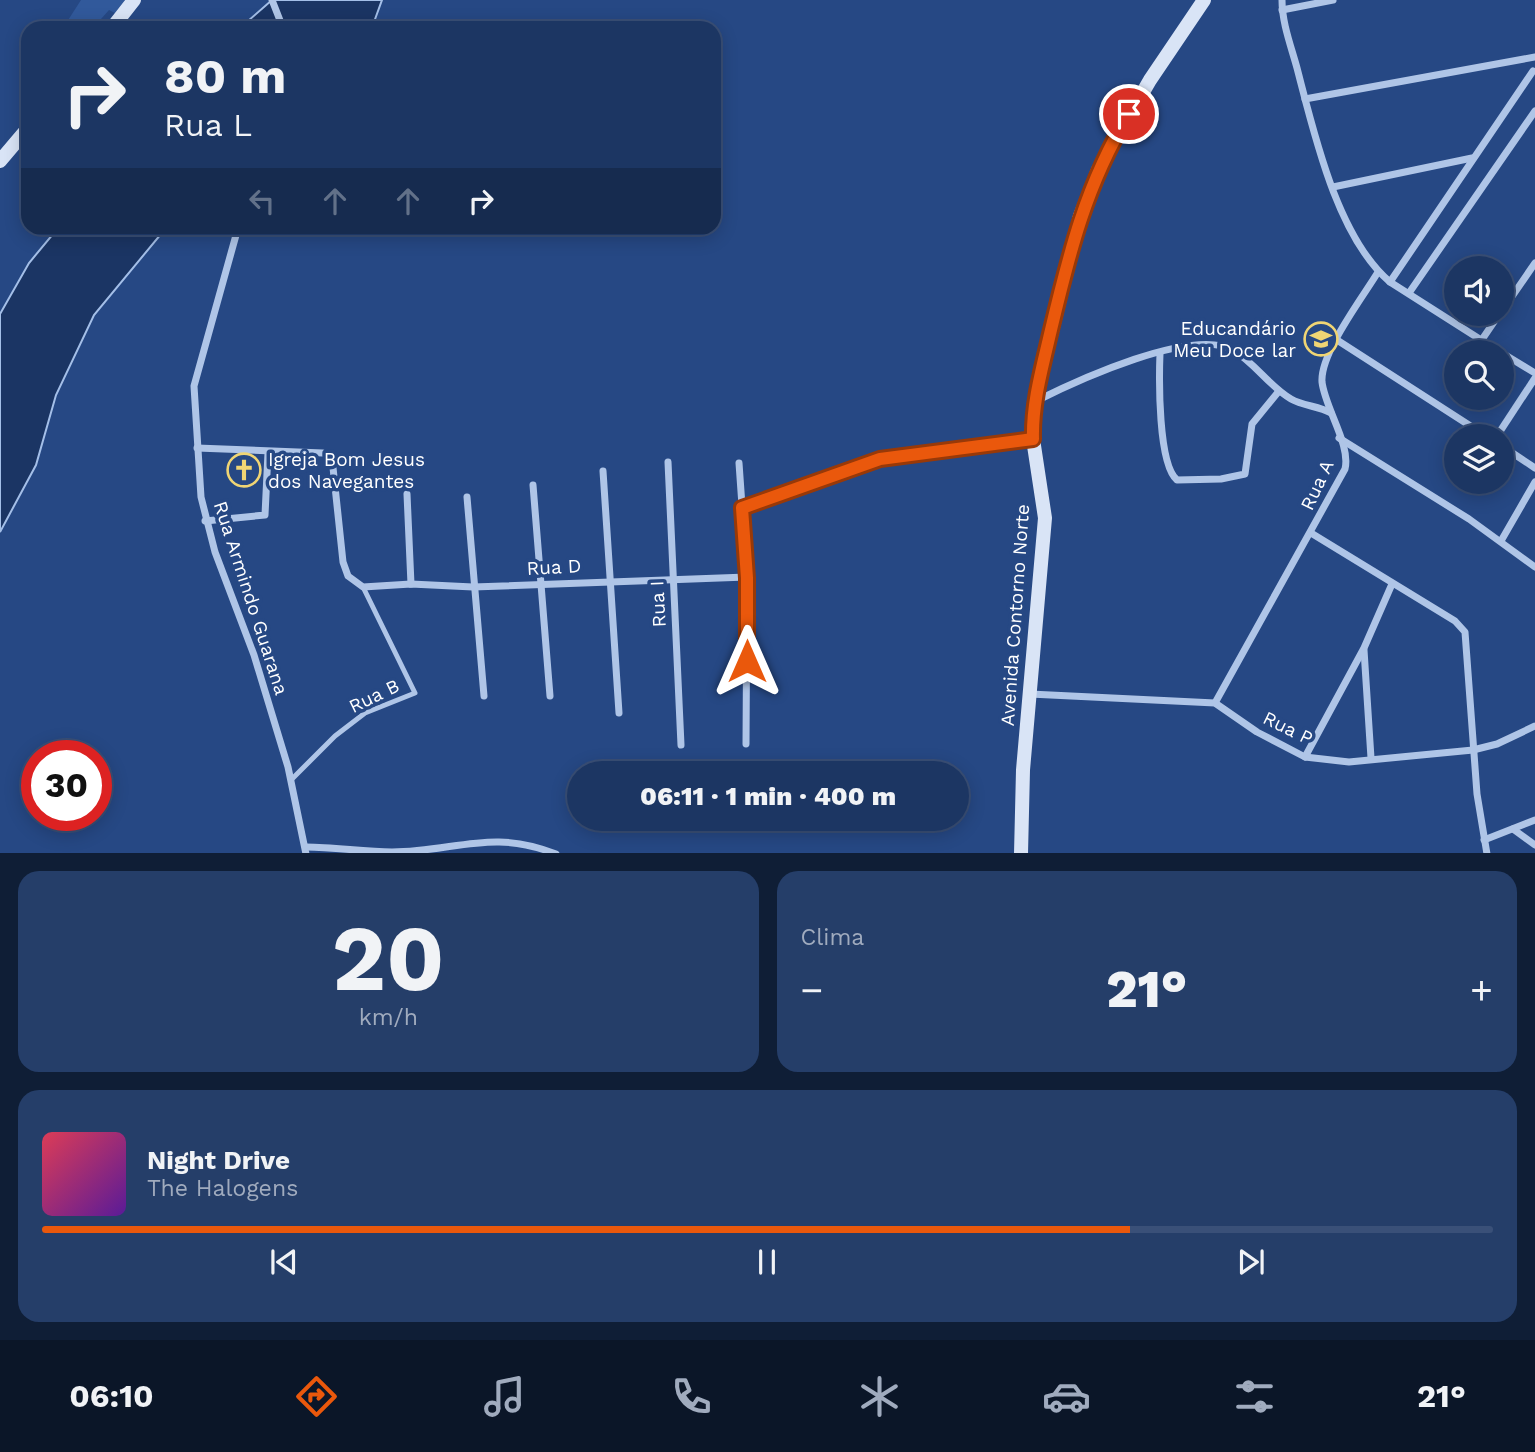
<!DOCTYPE html>
<html lang="pt">
<head>
<meta charset="utf-8">
<style>
	:root { --surface:#1c3663; --page:#253e69; --text:#f1f3f6; --muted:#a0abbe; --line:#3a5078; --accent:#ea580c }
	body { margin:0; font-family:"Work Sans",sans-serif; background:var(--page); color:var(--text); height:100vh; display:flex; flex-direction:column; font-size:26px; white-space:nowrap }
	* { box-sizing:border-box; margin:0 }
	p { font-size:23px; color:var(--muted) }
	.icon { flex:none; width:38px; height:38px; fill:none; stroke:currentColor; stroke-width:2; stroke-linecap:round; stroke-linejoin:round }
	.map { position:relative; height:853px; overflow:hidden }
	.drawer { display:flex; flex-direction:column; gap:18px; padding:18px; background:#0f1e36; flex:1 }
	.drawer>* { flex:none }
	.hud { position:absolute; left:21px; top:21px; width:700px; height:214px; border-radius:21px; box-shadow:0 4px 18px #0003,0 0 0 2px var(--line); background:#1c3663; color:var(--text); overflow:hidden }
	.tools { position:absolute; left:1444px; top:256px; display:grid; gap:14px }
	.tools a { display:grid; place-items:center; width:70px; height:70px; border-radius:50%; background:var(--surface); box-shadow:0 4px 18px #0003,0 0 0 2px var(--line); font-size:35px }
	.speed { position:absolute; left:21px; top:740px; display:flex; gap:14px; font-size:35px; font-weight:700; text-align:center }
	.speed>* { display:grid; place-content:center; width:91px; height:91px; border-radius:50%; background:var(--surface); box-shadow:0 4px 18px #0003,0 0 0 2px var(--line); line-height:1 }
	.speed .limit { border:10px solid #d22; background:#fff; color:#111 }
	.pin { position:absolute; display:grid; place-items:center; width:60px; height:60px; color:#fff; margin:-30px; border:4px solid #fff; border-radius:50%; box-shadow:0 2px 7px #0007 }
	.me { position:absolute; width:77px; margin:-38px; rotate:0deg; stroke-linejoin:round; filter:drop-shadow(0 0 5px #0008) }
	.turn { display:flex; align-items:center; gap:24px; height:147px; padding:0 28px; font-size:32px }
	.turn .icon { width:91px; height:91px; stroke-width:2.5 }
	.turn b { display:block; font-size:49px; line-height:60px }
	.lanes { display:flex; align-items:center; height:66px; padding:0 28px; background:#0003; justify-content:center; gap:35px; direction:ltr }
	.lanes .off { opacity:.35 }
	.big { font-size:52px; font-weight:800; line-height:1.1 }
	.drawer .card { flex:1; display:flex; flex-direction:column; justify-content:center; gap:10px; min-width:0; padding:0 24px; border-radius:21px; background:var(--page) }
	.drawer .dial { align-items:center; gap:0 }
	.dial b { font-size:91px; line-height:1 }
	.song { display:flex; align-items:center; gap:21px }
	.cover { width:84px; height:84px; border-radius:10px; background:linear-gradient(135deg,hsl(350 70% 55%),hsl(270 70% 35%)) }
	.played { height:7px; border-radius:4px; background:linear-gradient(90deg,var(--accent) 75%,var(--line) 75%) }
	.keys { display:flex; justify-content:space-around; direction:ltr }
	.heat { display:flex; justify-content:space-between; align-items:center; font-size:38px; direction:ltr }
	.drawer .tiles { flex:1; display:grid; gap:18px; grid-template-columns:1fr 1fr }
	.card:last-child { grid-column:span 2 }
	.trip { position:absolute; left:567px; top:761px; width:402px; height:70px; border-radius:35px; background:var(--surface); box-shadow:0 4px 18px #0003,0 0 0 2px var(--line); font-weight:800; line-height:70px; text-align:center }
	.menu { display:flex; height:112px; justify-content:space-around; align-items:center; background:#0b1628; color:var(--muted) }
	.menu .icon { width:49px; height:49px }
	.menu .selected { color:var(--accent) }
	.menu b { font-size:32px; color:var(--text) }
	.map>svg:first-child { display:block }
	.green { fill:#31599b }
	.water { fill:#1b3564; stroke:#a4bfe8; stroke-width:2 }
	.lines { fill:none; stroke-linecap:round; stroke-linejoin:round }
	.lane { stroke:#afc5e7; stroke-width:5 }
	.street { stroke:#afc5e7; stroke-width:7 }
	.secondary { stroke:#d9e4f6; stroke-width:14 }
	.route-casing { stroke:#983908; stroke-width:18 }
	.route { stroke:#ea580c; stroke-width:12 }
	.labels { text-anchor:middle; dominant-baseline:central; stroke-width:7; stroke-linejoin:round; paint-order:stroke }
	.poi-label { font-size:19px; fill:#fff; stroke:#264884; text-anchor:end }
	.street-label { font-size:19px; fill:#fff; stroke:#264884 }
</style>
</head>
<body>
<div class="map">
<svg width="1535" height="854" viewBox="0 0 1535 854">
	<rect width="100%" height="100%" fill="#264884"/>
	<path class="green" d="M81,0H125L115,13L109,10L93,28H63Z"/>
	<g class="water">
		<path d="M272,0H382L374,22L366,28H240Z"/>
		<path d="M58,228H166L94,315L56,395L36,465L0,532V314L29,263Z"/>
	</g>
	<g class="lines">
		<path class="lane" d="M291,780L335,736L365,713L415,693L363,587"/>
		<g class="street">
			<path d="M272,0L283,28"/>
			<path d="M1282,0C1282,23 1291,46 1297,68C1314,133 1337,237 1390,282L1500,352"/>
			<path d="M1282,10L1333,0"/>
			<path d="M1305,99L1535,57"/>
			<path d="M1333,187L1472,158"/>
			<path d="M238,228L194,386L201,497L215,552L254,655L288,767L306,854"/>
			<path d="M1390,282L1533,71"/>
			<path d="M1409,293L1535,111"/>
			<path d="M1502,311L1535,263"/>
			<path d="M1337,340L1486,436"/>
			<path d="M1481,341L1500,313"/>
			<path d="M1160,353C1159,379 1158,464 1177,480L1221,479L1245,474L1252,424L1279,391"/>
			<path d="M1502,353L1535,373"/>
			<path d="M1036,401C1076,381 1192,327 1233,350C1255,363 1269,386 1291,399C1303,406 1319,406 1331,413"/>
			<path d="M1497,436L1535,378"/>
			<path d="M1339,438L1469,519L1535,567"/>
			<path d="M1502,446L1535,468"/>
			<path d="M197,448L323,453L332,458L343,562L348,576L363,587L411,584L473,587L747,577"/>
			<path d="M668,462L681,745"/>
			<path d="M739,463L747,577L746,744"/>
			<path d="M603,471L619,713"/>
			<path d="M533,485L550,696"/>
			<path d="M407,494L411,584"/>
			<path d="M467,497L484,696"/>
			<path d="M742,508L880,459L1033,439"/>
			<path d="M205,521L265,515L268,453"/>
			<path d="M1311,533L1455,621L1465,632L1477,794L1487,854"/>
			<path d="M1501,541L1535,482"/>
			<path d="M1364,650L1371,758"/>
			<path d="M1030,694L1215,703L1257,732L1305,757L1349,762L1473,750L1497,744L1535,726"/>
			<path d="M1215,703L1345,469C1351,445 1325,408 1322,382C1320,353 1363,297 1378,272"/>
			<path d="M1305,757L1364,648L1392,584"/>
			<path d="M1513,829L1535,845"/>
			<path d="M1484,840L1535,820"/>
			<path d="M306,847C335,847 364,852 392,852C455,852 491,828 556,854"/>
		</g>
		<g class="secondary">
			<path d="M112,28L134,0"/>
			<path d="M0,161L28,128"/>
			<path d="M1021,854L1023,770L1045,518L1033,439L1035,401L1080,216L1098,170L1150,80L1204,0"/>
		</g>
	</g>
	<g class="lines">
		<defs>
			<path id="route" d="M747,661V578L742,508L880,459L1033,439C1032,403 1042,369 1050,334C1069,254 1086,184 1129,114"/>
		</defs>
		<use href="#route" class="route-casing"/>
		<use href="#route" class="route"/>
	</g>
	<defs>
		<symbol id="school-ring" viewBox="-11 -11 22 22"><circle r="9.5" fill="#264884" stroke="#f0d574" stroke-width="1.5"/><path d="M0-5L7-2L0 1L-7-2ZM-4 1L0 2.5L4 1V4Q0 6-4 4Z" fill="#f0d574"/></symbol>
		<symbol id="church-ring" viewBox="-11 -11 22 22"><circle r="9.5" fill="#264884" stroke="#f0d574" stroke-width="1.5"/><path d="M-1.2-6h2.4v3.5h3.3v2.4h-3.3V6h-2.4V-.1h-3.3v-2.4h3.3Z" fill="#f0d574"/></symbol>
	</defs>
	<g fill-rule="evenodd">
		<use href="#school-ring" x="1302" y="320" width="38" height="38"/>
		<use href="#church-ring" x="225" y="451" width="38" height="38"/>
	</g>
	<g class="labels">
		<g class="poi-label">
			<text x="1296" y="328">Educandário<tspan x="1296" dy="22">Meu Doce lar</tspan></text>
			<text x="268" y="459" text-anchor="start">Igreja Bom Jesus<tspan x="268" dy="22">dos Navegantes</tspan></text>
		</g>
		<g class="street-label">
			<text transform="translate(1317 485) rotate(-65)">Rua A</text>
			<text transform="translate(554 567) rotate(-3)">Rua D</text>
			<text transform="translate(251 598) rotate(72)">Rua Armindo Guarana</text>
			<text transform="translate(658 604) rotate(-93)">Rua I</text>
			<text transform="translate(1015 615) rotate(-86)">Avenida Contorno Norte</text>
			<text transform="translate(374 696) rotate(-26)">Rua B</text>
			<text transform="translate(1288 728) rotate(26)">Rua P</text>
		</g>
	</g>
</svg>
<div class="tools">
<a><svg class="icon" aria-label="sound" viewBox="0 0 24 24"><path d="M4 9h4l5-4v14l-5-4H4zM17 9q2 3 0 6"/></svg></a>
<a><svg class="icon" aria-label="search" viewBox="0 0 24 24"><circle cx="10" cy="10" r="6"/><path d="M15 15l6 6"/></svg></a>
<a><svg class="icon" aria-label="layers" viewBox="0 0 24 24"><path d="M12 4l9 5-9 5-9-5zM3 14l9 5 9-5"/></svg></a>
</div>
<div class="speed"><div class="limit">30</div></div>
<div class="pin" style="left:1129px;top:114px;background:#d93025"><svg class="icon" aria-label="arrive" viewBox="0 0 24 24"><path d="M6 21V4h12l-3 4 3 4H6"/></svg></div>
<svg class="me" style="left:747px;top:661px" viewBox="-20 -20 40 40"><path d="M0-17L14 15 0 8-14 15z" fill="#ea580c" stroke="#fff" stroke-width="4"/></svg>
<div class="trip">06:11 · 1 min · 400 m</div>
<div class="hud">
<div class="turn"><svg class="icon" aria-label="right" viewBox="0 0 24 24"><path d="M7 20v-9h11M14 6l5 5-5 5"/></svg><div><b>80 m</b>Rua L</div></div>
<div class="lanes"><svg class="icon off" aria-label="left" viewBox="0 0 24 24"><path d="M17 20v-9H6M10 6l-5 5 5 5"/></svg><svg class="icon off" aria-label="ahead" viewBox="0 0 24 24"><path d="M12 20V5M6 11l6-6 6 6"/></svg><svg class="icon off" aria-label="ahead" viewBox="0 0 24 24"><path d="M12 20V5M6 11l6-6 6 6"/></svg><svg class="icon" aria-label="right" viewBox="0 0 24 24"><path d="M7 20v-9h11M14 6l5 5-5 5"/></svg></div>
</div>
</div>
<section class="drawer">
<div class="tiles">
<div class="card dial"><b>20</b><p>km/h</p></div>
<div class="card"><p>Clima</p>
<div class="heat"><a>−</a><b class="big">21°</b><a>+</a></div>
</div>
<div class="card">
<div class="song"><i class="cover"></i><div><b>Night Drive</b><p>The Halogens</p></div></div>
<div class="played"></div>
<div class="keys"><svg class="icon" aria-label="previous" viewBox="0 0 24 24"><path d="M18 5L8 12l10 7zM5 5v14"/></svg><svg class="icon" aria-label="pause" viewBox="0 0 24 24"><path d="M8 5v14M16 5v14"/></svg><svg class="icon" aria-label="next" viewBox="0 0 24 24"><path d="M6 5l10 7-10 7zM19 5v14"/></svg></div>
</div>
</div>
</section>
<nav class="menu">
<b>06:10</b>
<svg class="icon selected" aria-label="directions" viewBox="0 0 24 24"><path d="M12 3l9 9-9 9-9-9zM9 14v-3h6M13 9l2 2-2 2"/></svg>
<svg class="icon" aria-label="music" viewBox="0 0 24 24"><path d="M9 18V5l10-2v13"/><circle cx="6" cy="18" r="3"/><circle cx="16" cy="16" r="3"/></svg>
<svg class="icon" aria-label="phone" viewBox="0 0 24 24"><path d="M5 4h4l2 5-3 2q2 4 5 5l2-3 5 2v4C11 20 4 13 5 4z"/></svg>
<svg class="icon" aria-label="climate" viewBox="0 0 24 24"><path d="M12 3v18M4 7l16 10M4 17L20 7"/></svg>
<svg class="icon" aria-label="car" viewBox="0 0 24 24"><path d="M5 17H2v-5l4-1 3-4h7l3 4 3 1v5h-3M9 17h6M6 11h13"/><circle cx="7" cy="17" r="2"/><circle cx="17" cy="17" r="2"/></svg>
<svg class="icon" aria-label="filters" viewBox="0 0 24 24"><path d="M4 7h16M4 17h16"/><circle cx="9" cy="7" r="2"/><circle cx="15" cy="17" r="2"/></svg>
<b>21°</b>
</nav>
</body>
</html>
